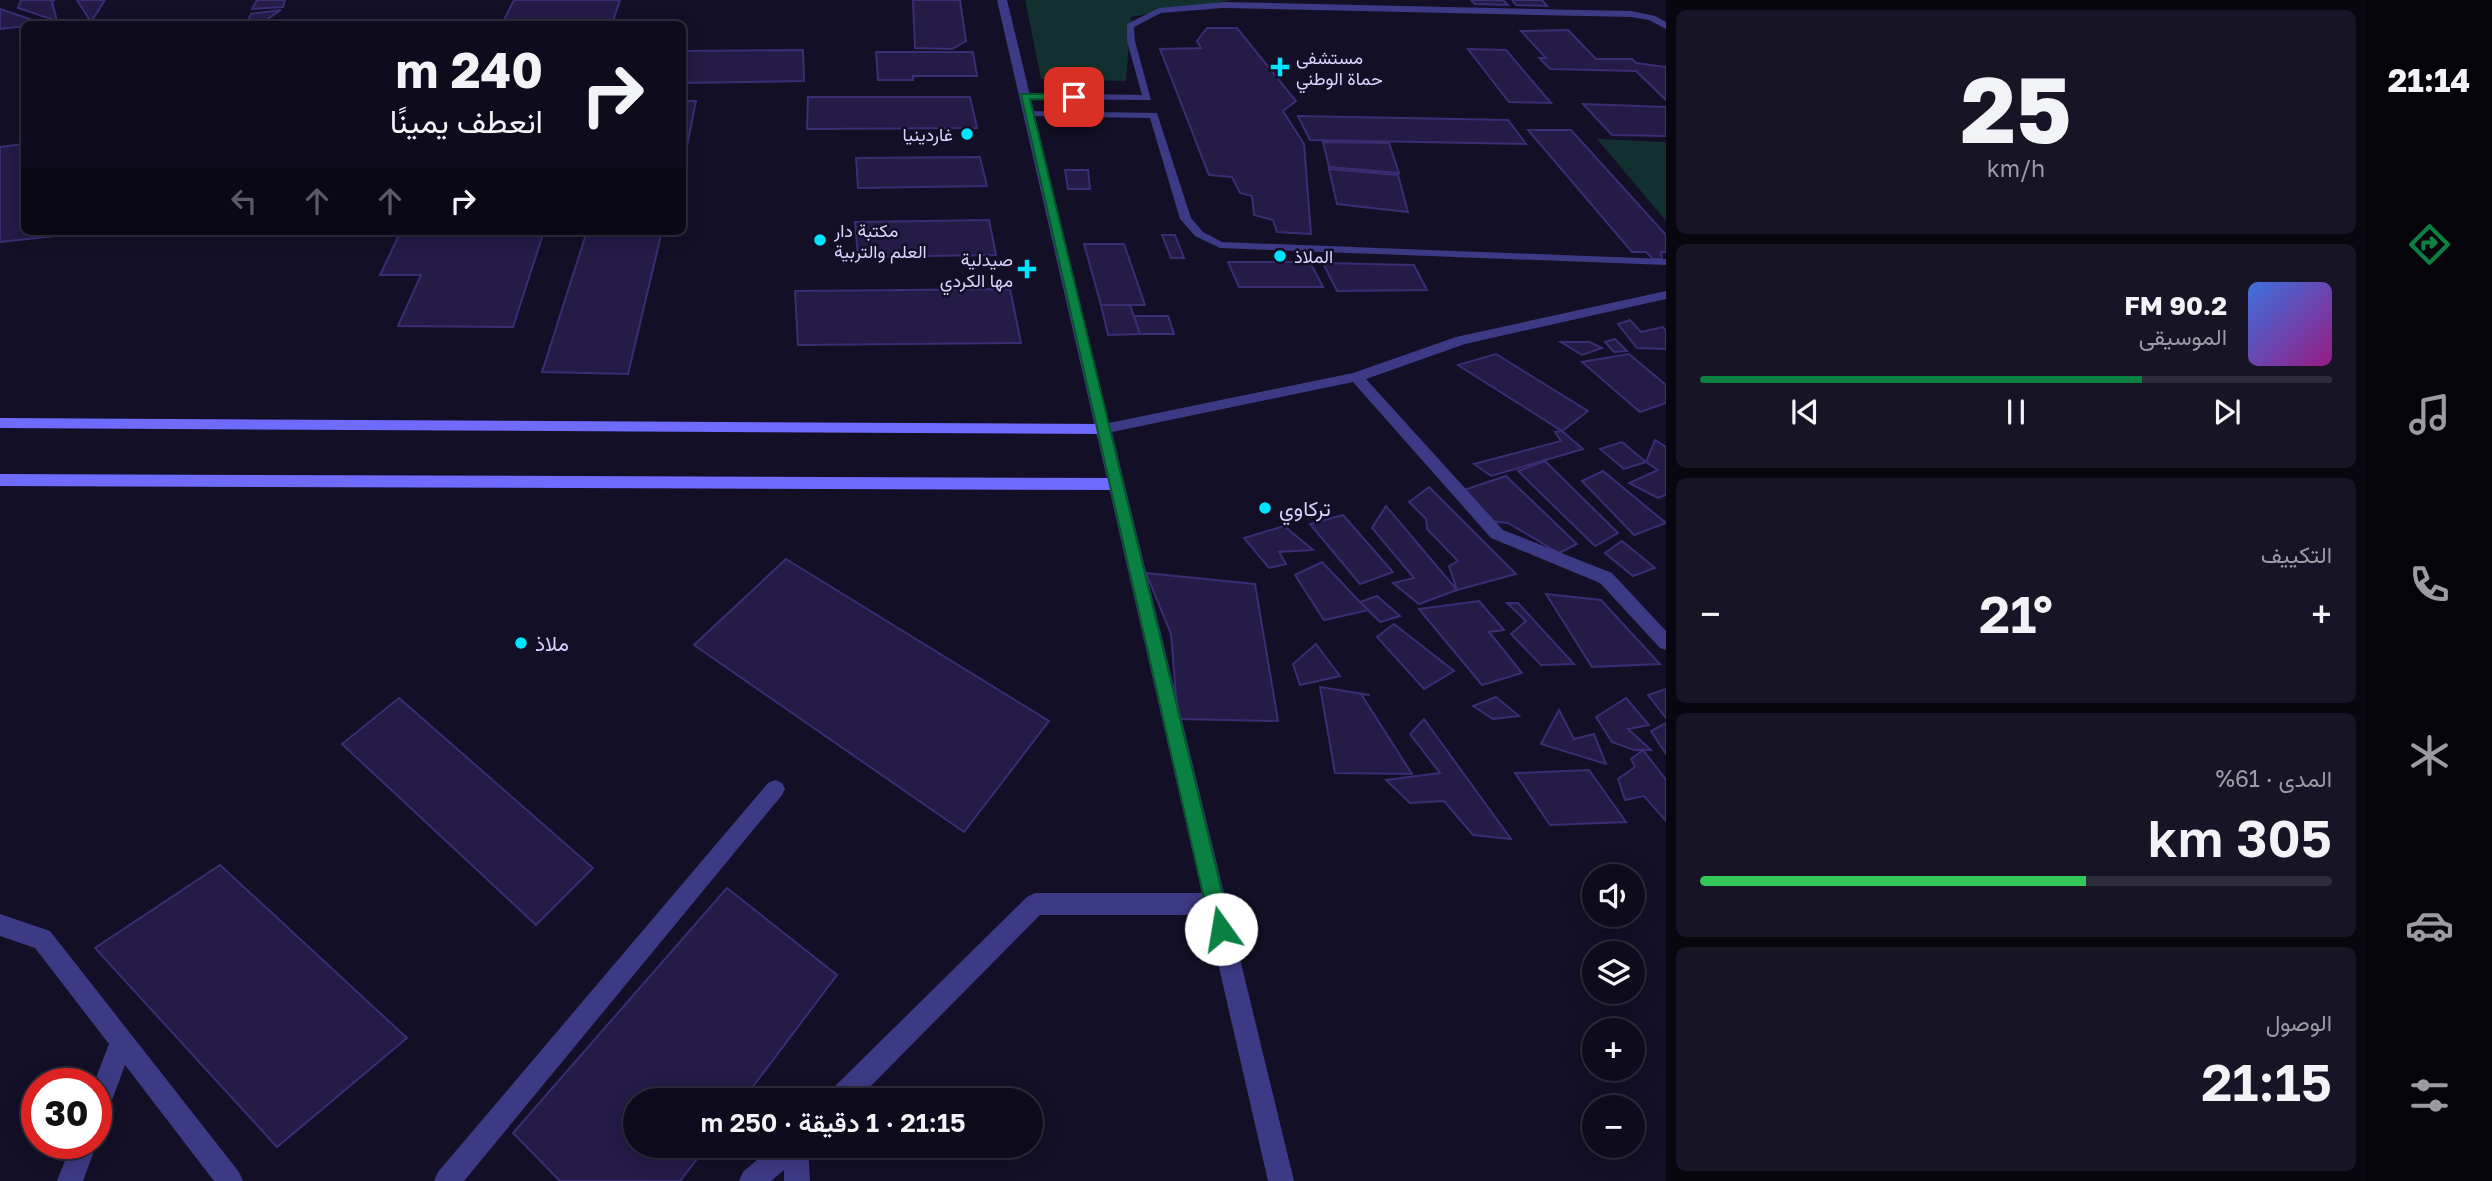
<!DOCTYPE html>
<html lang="ar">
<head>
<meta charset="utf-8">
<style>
	:root { --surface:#0e0b1c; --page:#171425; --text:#f1f3f6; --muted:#9b9ba3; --line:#2e2b3b; --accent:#0b8043 }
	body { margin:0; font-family:"Golos Text",Vazirmatn,sans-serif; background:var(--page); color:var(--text); direction:rtl; height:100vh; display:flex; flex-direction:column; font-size:26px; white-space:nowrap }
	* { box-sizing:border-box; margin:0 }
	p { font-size:23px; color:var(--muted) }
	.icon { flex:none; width:38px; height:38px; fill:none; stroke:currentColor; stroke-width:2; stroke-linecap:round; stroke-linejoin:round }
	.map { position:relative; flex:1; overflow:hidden; direction:ltr }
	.side { display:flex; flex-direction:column; gap:10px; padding:10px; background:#08060f; width:700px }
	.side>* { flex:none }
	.hud { position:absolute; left:21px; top:21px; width:665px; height:214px; border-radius:10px; box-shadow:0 4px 18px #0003,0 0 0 2px var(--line); direction:rtl; background:#0e0b1c; color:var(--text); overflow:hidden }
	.controls { position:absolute; left:1582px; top:864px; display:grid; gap:14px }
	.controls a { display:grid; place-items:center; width:63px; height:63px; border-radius:50%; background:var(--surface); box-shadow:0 4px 18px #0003,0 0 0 2px var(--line); font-size:35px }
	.speed { position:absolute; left:21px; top:1068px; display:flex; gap:14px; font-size:35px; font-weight:700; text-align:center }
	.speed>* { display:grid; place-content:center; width:91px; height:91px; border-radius:50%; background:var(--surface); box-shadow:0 4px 18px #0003,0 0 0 2px var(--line); line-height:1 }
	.speed .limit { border:10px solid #d22; background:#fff; color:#111 }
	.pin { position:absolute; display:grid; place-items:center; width:60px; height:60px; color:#fff; margin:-30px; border-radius:14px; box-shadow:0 4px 10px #0006 }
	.me { position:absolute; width:77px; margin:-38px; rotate:347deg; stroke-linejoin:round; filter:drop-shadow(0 0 5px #0008) }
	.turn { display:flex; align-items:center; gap:24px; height:147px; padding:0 28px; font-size:32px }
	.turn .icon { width:91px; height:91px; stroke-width:2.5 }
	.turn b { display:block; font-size:49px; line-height:60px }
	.lanes { display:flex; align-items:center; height:66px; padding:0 28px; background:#0003; justify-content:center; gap:35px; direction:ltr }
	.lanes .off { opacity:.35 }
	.big { font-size:52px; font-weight:600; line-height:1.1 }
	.side .tile { flex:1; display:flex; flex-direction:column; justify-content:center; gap:10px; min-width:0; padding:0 24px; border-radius:10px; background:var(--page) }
	.side .dial { align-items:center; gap:0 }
	.dial b { font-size:91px; line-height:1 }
	.song { display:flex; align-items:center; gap:21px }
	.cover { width:84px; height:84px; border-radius:10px; background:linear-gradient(135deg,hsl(220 70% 55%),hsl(310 70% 35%)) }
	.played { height:7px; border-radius:4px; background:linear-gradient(90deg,var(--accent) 70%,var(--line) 70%) }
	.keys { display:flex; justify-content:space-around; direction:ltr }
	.heat { display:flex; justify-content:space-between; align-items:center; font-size:38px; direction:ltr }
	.charge { height:10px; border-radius:5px; background:linear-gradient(90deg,#34c759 61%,var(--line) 0) }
	.trip { position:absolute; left:623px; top:1088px; width:420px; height:70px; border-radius:35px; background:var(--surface); box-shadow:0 4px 18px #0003,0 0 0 2px var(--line); font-weight:600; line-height:70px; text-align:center; direction:rtl }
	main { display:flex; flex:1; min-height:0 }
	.tabs { display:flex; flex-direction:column; width:126px; justify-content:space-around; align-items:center; background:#06040b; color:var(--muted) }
	.tabs .icon { width:49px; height:49px }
	.tabs .active { color:var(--accent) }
	.tabs b { font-size:32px; color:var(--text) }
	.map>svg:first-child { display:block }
	.green { fill:#12302f }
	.building { fill:#241b47; stroke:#3b2d73; stroke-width:2 }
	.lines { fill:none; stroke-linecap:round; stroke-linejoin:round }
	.service { fill:#3d3a85; fill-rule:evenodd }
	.minor { fill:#3d3a85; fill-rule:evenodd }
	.secondary { fill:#6f6bff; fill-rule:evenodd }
	.route { fill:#0b8043; stroke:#07532c; stroke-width:2 }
	.poi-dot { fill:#00e5ff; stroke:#130f26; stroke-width:2.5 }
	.labels { text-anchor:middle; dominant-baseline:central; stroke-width:5; stroke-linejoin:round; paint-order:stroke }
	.far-poi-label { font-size:18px; fill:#d9d4ff; stroke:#130f26; text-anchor:start }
	.poi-label { font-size:21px; fill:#d9d4ff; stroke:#130f26; text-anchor:start }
</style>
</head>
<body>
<main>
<nav class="tabs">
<b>21:14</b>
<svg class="icon active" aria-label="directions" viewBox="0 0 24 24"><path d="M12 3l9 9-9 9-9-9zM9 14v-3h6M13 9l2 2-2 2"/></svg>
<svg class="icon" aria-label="music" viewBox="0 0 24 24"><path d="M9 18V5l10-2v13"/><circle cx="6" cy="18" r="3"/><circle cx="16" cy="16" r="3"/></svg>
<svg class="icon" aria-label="phone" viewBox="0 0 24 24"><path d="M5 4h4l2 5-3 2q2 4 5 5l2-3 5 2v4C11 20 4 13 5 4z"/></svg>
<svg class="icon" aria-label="climate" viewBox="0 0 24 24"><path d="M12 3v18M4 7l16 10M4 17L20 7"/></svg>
<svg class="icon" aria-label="car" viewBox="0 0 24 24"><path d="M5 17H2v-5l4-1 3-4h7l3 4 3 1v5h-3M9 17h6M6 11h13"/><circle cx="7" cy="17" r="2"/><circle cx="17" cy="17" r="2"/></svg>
<svg class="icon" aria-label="filters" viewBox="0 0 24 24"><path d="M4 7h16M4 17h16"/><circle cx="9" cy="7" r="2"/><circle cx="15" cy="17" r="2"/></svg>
</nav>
<section class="side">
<div class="tile dial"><b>25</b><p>km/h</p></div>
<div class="tile">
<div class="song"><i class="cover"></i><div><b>90.2 FM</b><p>الموسيقى</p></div></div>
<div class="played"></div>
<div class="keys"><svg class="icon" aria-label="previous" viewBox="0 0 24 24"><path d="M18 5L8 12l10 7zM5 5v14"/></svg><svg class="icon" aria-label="pause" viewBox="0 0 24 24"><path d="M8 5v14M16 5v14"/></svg><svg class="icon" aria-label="next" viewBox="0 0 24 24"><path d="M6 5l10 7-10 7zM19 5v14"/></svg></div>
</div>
<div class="tile"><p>التكييف</p>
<div class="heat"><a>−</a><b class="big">21°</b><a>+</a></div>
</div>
<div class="tile"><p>المدى · 61%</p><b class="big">305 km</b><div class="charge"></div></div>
<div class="tile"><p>الوصول</p><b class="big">21:15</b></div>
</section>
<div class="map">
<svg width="1666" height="1181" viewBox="0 0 1666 1181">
	<rect width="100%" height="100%" fill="#130f26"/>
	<g class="green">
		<path d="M1025,0H1231L1131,17L1126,81L1041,79Z"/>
		<path d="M1597,139L1666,142V221Z"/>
	</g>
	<g class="building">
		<path d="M21,0H54L52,2L57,21L18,8Z"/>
		<path d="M77,0H105L91,22Z"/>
		<path d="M257,0H285L283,7L252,9Z"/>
		<path d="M514,0H620L612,24H502Z"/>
		<path d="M913,0H960L966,41L952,49L915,48Z"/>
		<path d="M1471,0H1503L1508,5L1475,4Z"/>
		<path d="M1512,0H1542L1547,6L1516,5Z"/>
		<path d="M0,9L44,24L0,29Z"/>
		<path d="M281,10L269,18L265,24L247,23L251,14Z"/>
		<path d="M1207,28H1237L1296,101L1283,111L1304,144L1311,234L1277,232L1273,220L1254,215L1252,196L1240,193L1232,177L1209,175L1160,49L1201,48L1197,41Z"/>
		<path d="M1568,30L1596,59H1632L1636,63L1666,67V100L1636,71L1550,69L1539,58H1546L1521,31Z"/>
		<path d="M1468,49L1506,50L1551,103L1509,102Z"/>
		<path d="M803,50L804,81L682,83V51Z"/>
		<path d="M876,52H973L977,76H913V80H878Z"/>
		<path d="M808,97H970L977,128L807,129Z"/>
		<path d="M682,101H696L682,171Z"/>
		<path d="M1583,104L1666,107V136L1612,135Z"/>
		<path d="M1298,116L1508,120L1526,144L1310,140Z"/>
		<path d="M1528,130H1571L1666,235V252H1661L1662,259H1653L1646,252H1632Z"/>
		<path d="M1323,142L1389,143L1399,173L1329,167Z"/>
		<path d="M24,144V231H102L0,242V147Z"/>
		<path d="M980,157L987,186L858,188L856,158Z"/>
		<path d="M1329,169L1398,175L1408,212L1337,204Z"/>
		<path d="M1065,170H1088L1090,189H1068Z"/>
		<path d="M989,220L996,255L858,257L855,222Z"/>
		<path d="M401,231H544L513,327L398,326L421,275H380Z"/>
		<path d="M587,231H662L628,374L542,372Z"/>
		<path d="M1162,235H1175L1184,258H1171Z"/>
		<path d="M1084,244H1124L1145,305H1101Z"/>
		<path d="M1228,262H1310L1323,287H1239Z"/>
		<path d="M1323,263L1414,265L1427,290L1337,291Z"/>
		<path d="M1010,289L1021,343L798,345L795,291Z"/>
		<path d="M1101,305H1130L1140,334L1108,335Z"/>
		<path d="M1134,316H1168L1174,334H1140Z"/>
		<path d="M1630,320L1641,332L1663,327L1666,331V349L1637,348L1618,324Z"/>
		<path d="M1615,339L1627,351L1614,352L1605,342Z"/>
		<path d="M1561,342H1590L1602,348L1582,355Z"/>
		<path d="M1496,354L1588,411L1562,431L1458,365Z"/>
		<path d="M1629,354L1666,385V403L1640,412L1582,362Z"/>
		<path d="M1562,431L1583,449L1491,476L1474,464L1561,441L1555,432Z"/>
		<path d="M1655,440L1666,447V495L1658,498L1629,483L1658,470L1646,462Z"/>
		<path d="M1622,442L1646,462L1624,469L1600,449Z"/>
		<path d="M1545,461L1618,533L1595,546L1518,471Z"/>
		<path d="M1603,471L1666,523L1634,535L1582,481Z"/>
		<path d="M1506,476L1577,544L1559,553L1508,523L1490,521L1461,491Z"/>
		<path d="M1429,487L1516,574L1457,590L1449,566L1458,561L1427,529L1426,519L1409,502Z"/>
		<path d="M1386,506L1457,590L1419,604L1393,583L1414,578L1372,528Z"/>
		<path d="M1343,515L1393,572L1360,584L1310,524Z"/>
		<path d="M1284,526L1313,550L1279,552L1286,564L1269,568L1244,538Z"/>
		<path d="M1622,541L1655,568L1633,576L1605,553Z"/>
		<path d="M786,559L1049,721L964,832L694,645Z"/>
		<path d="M1322,562L1360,602L1369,610L1324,620L1295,575Z"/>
		<path d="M1146,573L1255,584L1278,721L1178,719L1171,634Z"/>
		<path d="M1546,594L1601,600L1660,664L1592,667Z"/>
		<path d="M1377,596L1400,616L1380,622L1360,602Z"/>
		<path d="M1479,601L1504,630L1489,632L1522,673L1482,685L1419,609Z"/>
		<path d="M1507,603H1518L1574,664L1541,665L1511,634L1526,621Z"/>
		<path d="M1394,624L1454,671L1424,689L1377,637Z"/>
		<path d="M1316,644L1340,676L1300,685L1293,664Z"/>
		<path d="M1320,687L1370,695L1361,694L1412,774L1335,773Z"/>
		<path d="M1666,689V718L1648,695Z"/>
		<path d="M1496,697L1519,716L1493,719L1473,706Z"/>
		<path d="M399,698L593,868L536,925L342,744Z"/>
		<path d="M1626,698L1649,725L1628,729L1651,750H1634L1612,742L1596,717Z"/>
		<path d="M1559,710L1574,739L1594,734L1606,764L1541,744Z"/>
		<path d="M1424,719L1511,839L1473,835L1444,801L1410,803L1386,780L1440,773L1410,734Z"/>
		<path d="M1666,723V754L1651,731Z"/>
		<path d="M1643,750L1666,780V821L1644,796L1625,800L1618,779L1635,767L1631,759Z"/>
		<path d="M1589,770L1626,822L1550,825L1515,773Z"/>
		<path d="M220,865L407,1038L277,1147L95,948Z"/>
		<path d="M727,888L837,975L742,1101H635V1146H707L680,1181H560L513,1133Z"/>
	</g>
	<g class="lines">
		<g class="service">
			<path d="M1223,2L1631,11L1655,16L1666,22V29L1649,20L1631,17L1223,8L1161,13L1134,27L1135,41L1151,100L1025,99L1020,96L1025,93L1142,95L1127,41V24L1159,8Z"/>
			<path d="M1026,111L1157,113L1191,218L1203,232L1222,242L1666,259V265L1220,248L1195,236L1180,219L1150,118L1029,116L1026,115Z"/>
		</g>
		<g class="minor">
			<path d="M997,0H1007L1109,423L1353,373L1456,337L1666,291V299L1465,344L1366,379L1503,530L1612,573L1666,631V650L1660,648L1600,583L1491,538L1353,382L1112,432L1294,1181H1268L1207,915H1040L856,1101H826L829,1092L1027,897L1035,893H1202Z"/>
			<path d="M775,780L782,783L785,789L782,795L464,1181H434L438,1172L768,783Z"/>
			<path d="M0,914L50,931L239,1172L243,1181H214L125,1065L105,1119L96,1122V1083H94L109,1044L35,948L0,936Z"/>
			<path d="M72,1143H97L83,1181H57Z"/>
			<path d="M773,1146H808L810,1181H784V1170L771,1181H739L743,1172Z"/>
		</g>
		<g class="secondary">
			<path d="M0,418L1103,424L1111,429L1103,434L0,428Z"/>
			<path d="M0,474L1116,478L1124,484L1116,490L0,486Z"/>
		</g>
	</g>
	<path class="route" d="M1021,94H1074L1079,97L1074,100L1030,99L1231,929L1228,936L1221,939L1214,936L1211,929Z"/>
	<g class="poi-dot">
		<path d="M1276.5 56.5h7v7h7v7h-7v7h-7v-7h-7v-7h7z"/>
		<circle cx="967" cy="134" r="7"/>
		<circle cx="820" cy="240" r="7"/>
		<circle cx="1280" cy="256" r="7"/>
		<path d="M1023.5 258.5h7v7h7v7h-7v7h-7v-7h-7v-7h7z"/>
		<circle cx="1265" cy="508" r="7"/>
		<circle cx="521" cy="643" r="7"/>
	</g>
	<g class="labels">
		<g class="far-poi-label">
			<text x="1296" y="57">مستشفى<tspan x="1296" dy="21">حماة الوطني</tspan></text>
			<text x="953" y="134" text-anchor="end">غاردينيا</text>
			<text x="834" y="230">مكتبة دار<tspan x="834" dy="21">العلم والتربية</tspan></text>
			<text x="1294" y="256">الملاذ</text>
			<text x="1013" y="259" text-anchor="end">صيدلية<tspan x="1013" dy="21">مها الكردي</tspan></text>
		</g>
		<g class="poi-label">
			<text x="1279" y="508">تركاوي</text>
			<text x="535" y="643">ملاذ</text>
		</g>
	</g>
</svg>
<div class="controls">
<a><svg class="icon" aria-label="sound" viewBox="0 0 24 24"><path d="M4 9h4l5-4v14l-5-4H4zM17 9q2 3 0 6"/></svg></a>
<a><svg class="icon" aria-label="layers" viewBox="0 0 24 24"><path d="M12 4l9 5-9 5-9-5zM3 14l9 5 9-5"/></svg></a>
<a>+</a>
<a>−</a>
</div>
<div class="speed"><div class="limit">30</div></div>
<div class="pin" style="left:1074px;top:97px;background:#d93025"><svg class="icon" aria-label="arrive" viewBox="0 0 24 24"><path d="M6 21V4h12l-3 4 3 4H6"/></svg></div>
<svg class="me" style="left:1221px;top:929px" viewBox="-20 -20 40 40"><circle r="19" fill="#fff"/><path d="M0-13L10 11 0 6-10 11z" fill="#0b8043"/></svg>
<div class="trip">21:15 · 1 دقيقة · 250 m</div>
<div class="hud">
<div class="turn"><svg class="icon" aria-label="right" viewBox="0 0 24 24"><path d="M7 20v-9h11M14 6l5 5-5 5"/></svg><div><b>240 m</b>انعطف يمينًا</div></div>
<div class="lanes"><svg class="icon off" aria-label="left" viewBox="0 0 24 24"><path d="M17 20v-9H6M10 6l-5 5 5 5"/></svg><svg class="icon off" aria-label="ahead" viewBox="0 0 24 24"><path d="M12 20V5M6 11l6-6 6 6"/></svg><svg class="icon off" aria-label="ahead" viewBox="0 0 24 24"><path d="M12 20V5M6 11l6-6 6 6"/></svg><svg class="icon" aria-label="right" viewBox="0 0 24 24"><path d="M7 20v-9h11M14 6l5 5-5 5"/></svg></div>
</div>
</div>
</main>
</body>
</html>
